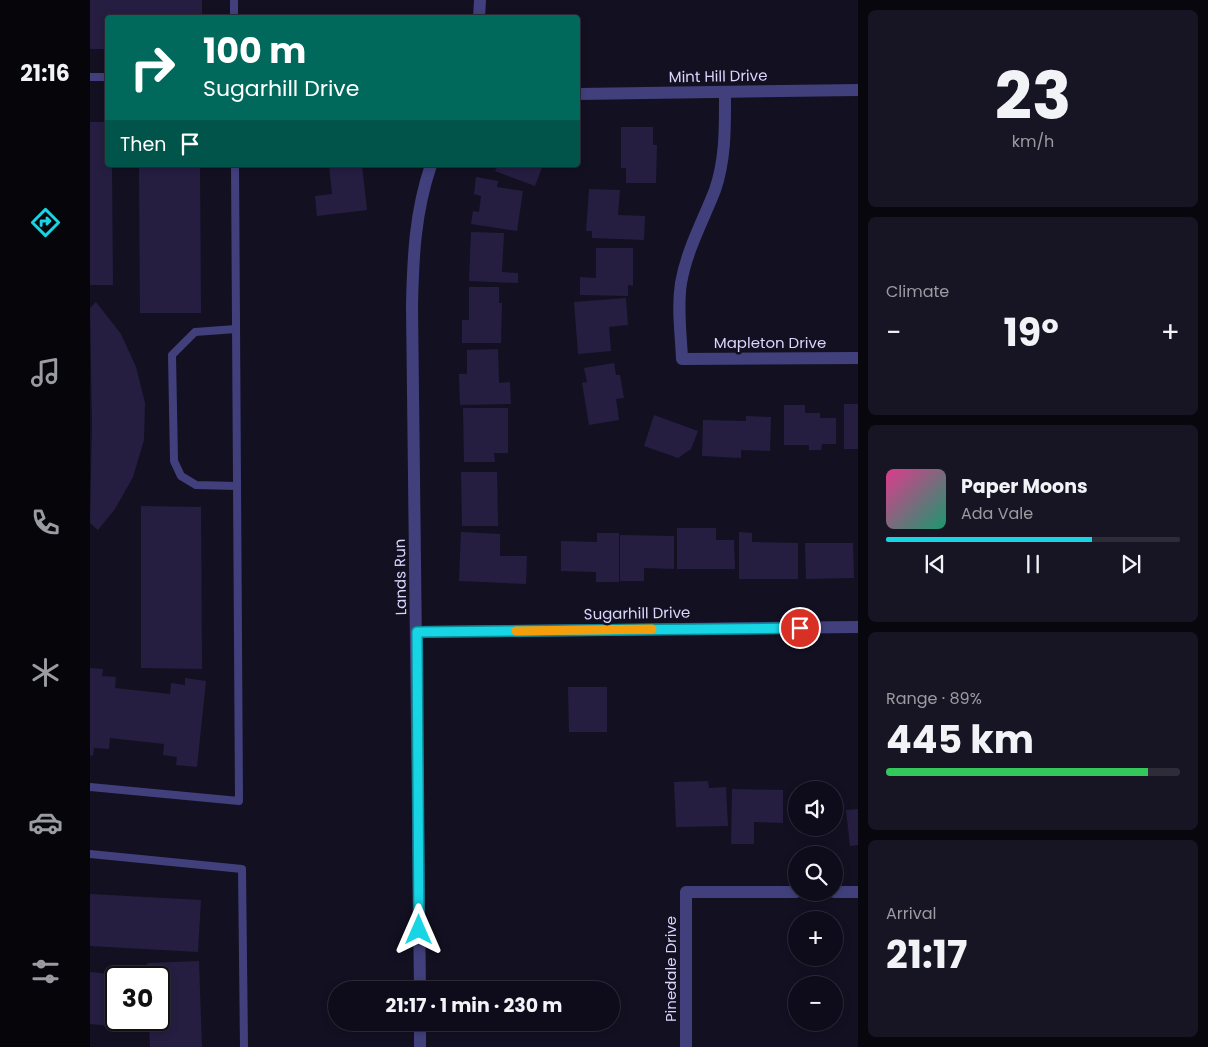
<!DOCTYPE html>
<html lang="en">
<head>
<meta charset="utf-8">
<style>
	:root { --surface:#0e0c1a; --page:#171523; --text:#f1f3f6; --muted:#9b9ba2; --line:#2e2c39; --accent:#17d5e5 }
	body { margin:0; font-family:Poppins,sans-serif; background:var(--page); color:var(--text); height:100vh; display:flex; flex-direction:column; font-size:19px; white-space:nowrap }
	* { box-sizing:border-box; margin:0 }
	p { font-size:16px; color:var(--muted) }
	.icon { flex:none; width:28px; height:28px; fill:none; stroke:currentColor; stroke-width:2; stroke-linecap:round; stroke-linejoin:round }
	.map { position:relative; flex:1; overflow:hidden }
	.details { display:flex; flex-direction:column; gap:10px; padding:10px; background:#08070e; width:350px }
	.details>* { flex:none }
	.top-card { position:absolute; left:15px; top:15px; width:475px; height:152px; border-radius:5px; box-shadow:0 2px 8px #0003,0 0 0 1px var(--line); background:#00695c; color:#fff; overflow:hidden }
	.controls { position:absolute; left:698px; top:781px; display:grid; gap:10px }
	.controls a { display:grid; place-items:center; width:55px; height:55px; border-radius:50%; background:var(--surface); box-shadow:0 2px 8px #0003,0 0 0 1px var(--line); font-size:25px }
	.speed { position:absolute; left:15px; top:966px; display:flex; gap:10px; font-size:25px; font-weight:700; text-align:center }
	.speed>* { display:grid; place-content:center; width:65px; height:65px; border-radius:50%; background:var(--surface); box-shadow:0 2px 8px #0003,0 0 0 1px var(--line); line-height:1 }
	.speed .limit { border:2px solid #111; border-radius:8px; background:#fff; color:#111 }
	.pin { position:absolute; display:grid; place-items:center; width:42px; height:42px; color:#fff; margin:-21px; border:2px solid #fff; border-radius:50%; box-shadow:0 1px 5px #0007 }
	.me { position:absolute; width:55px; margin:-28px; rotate:0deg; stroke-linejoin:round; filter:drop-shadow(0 0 4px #0008) }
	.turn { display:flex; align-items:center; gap:18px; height:105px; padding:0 15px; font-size:22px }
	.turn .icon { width:65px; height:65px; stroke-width:2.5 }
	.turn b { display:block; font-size:35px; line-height:42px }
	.then { display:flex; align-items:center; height:48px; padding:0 15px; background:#0003; gap:10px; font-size:19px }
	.big { font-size:38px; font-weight:700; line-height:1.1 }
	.details .widget { flex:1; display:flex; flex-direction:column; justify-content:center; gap:8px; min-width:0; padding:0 18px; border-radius:8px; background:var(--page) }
	.details .dial { align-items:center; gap:0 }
	.dial b { font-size:65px; line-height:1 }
	.song { display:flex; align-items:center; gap:15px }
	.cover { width:60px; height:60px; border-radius:8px; background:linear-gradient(135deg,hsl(330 70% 55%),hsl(160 70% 35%)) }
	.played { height:5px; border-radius:2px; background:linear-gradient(90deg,var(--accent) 70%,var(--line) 70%) }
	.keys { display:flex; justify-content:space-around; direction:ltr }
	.heat { display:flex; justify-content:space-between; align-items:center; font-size:28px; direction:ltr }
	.charge { height:8px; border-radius:4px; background:linear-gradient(90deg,#34c759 89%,var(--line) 0) }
	.trip { position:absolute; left:238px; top:981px; width:292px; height:50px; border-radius:25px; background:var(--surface); box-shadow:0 2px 8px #0003,0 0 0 1px var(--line); font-weight:700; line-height:50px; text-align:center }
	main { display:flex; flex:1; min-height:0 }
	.menu { display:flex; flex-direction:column; width:90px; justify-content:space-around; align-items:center; background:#06050a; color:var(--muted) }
	.menu .icon { width:35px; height:35px }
	.menu .active { color:var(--accent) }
	.menu b { font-size:22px; color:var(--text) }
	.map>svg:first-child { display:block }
	.building { fill:#251e41 }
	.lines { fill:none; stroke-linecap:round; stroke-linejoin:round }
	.service { stroke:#41407c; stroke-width:8 }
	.minor { stroke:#41407c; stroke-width:12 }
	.route-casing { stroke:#0f8a95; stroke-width:12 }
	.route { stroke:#17d5e5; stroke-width:9 }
	.slow { stroke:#f59e0b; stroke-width:9 }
	.labels { text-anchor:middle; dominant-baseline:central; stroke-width:5; stroke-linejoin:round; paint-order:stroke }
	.street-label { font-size:15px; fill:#d9d5fb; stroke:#131022 }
</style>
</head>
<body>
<main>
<nav class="menu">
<b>21:16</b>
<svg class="icon active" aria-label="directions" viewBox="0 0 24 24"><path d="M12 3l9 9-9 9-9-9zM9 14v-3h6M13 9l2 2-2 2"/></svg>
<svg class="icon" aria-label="music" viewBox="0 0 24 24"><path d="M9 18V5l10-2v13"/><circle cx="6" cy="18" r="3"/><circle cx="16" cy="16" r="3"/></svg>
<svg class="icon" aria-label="phone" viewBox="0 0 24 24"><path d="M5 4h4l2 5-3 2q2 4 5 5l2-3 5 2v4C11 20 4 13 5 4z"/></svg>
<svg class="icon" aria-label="climate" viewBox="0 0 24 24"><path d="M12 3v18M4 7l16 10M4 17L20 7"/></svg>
<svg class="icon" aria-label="car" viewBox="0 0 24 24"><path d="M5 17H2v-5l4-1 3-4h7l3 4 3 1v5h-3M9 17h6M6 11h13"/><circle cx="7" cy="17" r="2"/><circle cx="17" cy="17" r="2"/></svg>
<svg class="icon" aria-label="filters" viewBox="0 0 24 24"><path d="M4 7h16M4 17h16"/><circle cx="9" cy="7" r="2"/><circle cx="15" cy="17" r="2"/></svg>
</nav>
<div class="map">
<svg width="768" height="1047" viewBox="0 0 768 1047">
	<rect width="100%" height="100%" fill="#131022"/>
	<g class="building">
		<path d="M0,0H112V18H18V49H0Z"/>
		<path d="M0,122H18V165H22L23,285H0Z"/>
		<path d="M531,127H563V145H567L566,183H536V168H531Z"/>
		<path d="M49,165H110L111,313H50Z"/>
		<path d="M239,165H272L277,210L227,216L225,196L242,194Z"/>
		<path d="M408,165H453L445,186L405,171Z"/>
		<path d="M386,177L408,181L407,187L433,191L427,231L381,224L383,211L389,212L391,196L384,194Z"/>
		<path d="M499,189L530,190L528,215L555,216L554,240L502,238V231H496Z"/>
		<path d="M381,232L414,233L412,272L428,273V283L379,281Z"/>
		<path d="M506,248H543V286L538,285V296L490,295V277L506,278Z"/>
		<path d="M379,287H409V303H412L411,343H372V320H379Z"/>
		<path d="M536,298L538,325L519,327L521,351L488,354L484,302Z"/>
		<path d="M6,302L31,334L46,367L55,403L54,440L43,477L25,509L8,530L0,523L2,424L0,308Z"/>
		<path d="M408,349L409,383L420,382L421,404L370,405L369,374H377V350Z"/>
		<path d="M524,363L526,375H530L534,398L526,399L529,420L499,425L492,383L497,382L494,368Z"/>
		<rect x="754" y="404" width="14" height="45"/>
		<path d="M694,405H715V413H730V418H746V444H732L731,450H719V445H694Z"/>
		<path d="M373,408H418V453H404L405,462H374Z"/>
		<path d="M564,415L608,431L601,449L588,458L554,446Z"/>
		<path d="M656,416L681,417L680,451L651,450V458L612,456L613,420L656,421Z"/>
		<path d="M371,472H407L408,526H372Z"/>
		<path d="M51,506L111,507L112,669L51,668Z"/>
		<path d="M587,528H626V540H644L645,569H587Z"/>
		<path d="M371,532L410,534V556H437L436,584L369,581Z"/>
		<path d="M649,532L662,533V542L708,543V579H649Z"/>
		<path d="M507,533H529V582H506V572L471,571V541L507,542Z"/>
		<path d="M530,535L584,536V569L554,568V581H530Z"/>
		<path d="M715,543H763L764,578L716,579Z"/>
		<path d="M0,668L13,669L12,676L26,677L25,688L80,694L81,683L95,685V678L116,681L107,767L86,765L87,757L73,755L74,744L20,738L19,749L4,748L3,756L0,755Z"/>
		<path d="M478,687H517V732H479Z"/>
		<path d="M618,781L619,788L636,787L638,826L586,827L584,782Z"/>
		<path d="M642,789L693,790V823L664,822V844H641Z"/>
		<path d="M768,809V845L760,846L756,810Z"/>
		<path d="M0,894L111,900L108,952L0,946Z"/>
		<path d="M109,961L112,1047H60L59,1020H69V978H58L57,963Z"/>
		<path d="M0,972L32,975V978H26V1020H29V1027L0,1024Z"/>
	</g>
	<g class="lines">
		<g class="service">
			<path d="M144,0V18"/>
			<path d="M0,77H18"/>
			<path d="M146,329L105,332L82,355L84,461L91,476L106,485L147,486"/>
			<path d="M0,787L149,801L145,165"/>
			<path d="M0,854L152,869L154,1047"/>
		</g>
		<g class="minor">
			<path d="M389,18L390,0"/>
			<path d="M635,92C635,125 636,158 625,190C613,221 597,249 591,283C587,308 591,334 592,359L768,358"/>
			<path d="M488,94L768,90"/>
			<path d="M327,632L768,627"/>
			<path d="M744,892H768"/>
			<path d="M330,990L322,306C323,257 325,212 341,165"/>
			<path d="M330,1022V1047"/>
			<path d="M596,1047V892H706"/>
		</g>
	</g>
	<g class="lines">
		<defs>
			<path id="route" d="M329,930L327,632L710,628"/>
		</defs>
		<use href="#route" class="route-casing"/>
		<use href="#route" class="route"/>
		<path class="slow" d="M426,631L562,629"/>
	</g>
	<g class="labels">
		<g class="street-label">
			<text transform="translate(628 76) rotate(-1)">Mint Hill Drive</text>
			<text x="680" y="342">Mapleton Drive</text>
			<text transform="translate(310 577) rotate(-91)">Lands Run</text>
			<text transform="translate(547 613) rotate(-1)">Sugarhill Drive</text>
			<text transform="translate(580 969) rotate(-90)">Pinedale Drive</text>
		</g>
	</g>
</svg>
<div class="controls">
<a><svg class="icon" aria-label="sound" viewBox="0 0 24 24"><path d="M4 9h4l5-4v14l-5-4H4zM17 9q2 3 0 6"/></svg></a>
<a><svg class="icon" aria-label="search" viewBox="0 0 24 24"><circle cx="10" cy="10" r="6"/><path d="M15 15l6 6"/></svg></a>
<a>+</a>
<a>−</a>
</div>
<div class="speed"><div class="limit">30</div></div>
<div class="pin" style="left:710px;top:628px;background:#d93025"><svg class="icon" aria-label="arrive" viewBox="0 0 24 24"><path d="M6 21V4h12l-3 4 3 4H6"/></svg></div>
<svg class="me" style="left:329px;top:930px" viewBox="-20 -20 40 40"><path d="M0-17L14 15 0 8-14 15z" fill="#17d5e5" stroke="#fff" stroke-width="4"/></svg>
<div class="trip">21:17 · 1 min · 230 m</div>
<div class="top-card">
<div class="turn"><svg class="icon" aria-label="right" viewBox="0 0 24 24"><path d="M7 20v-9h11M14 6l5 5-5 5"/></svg><div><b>100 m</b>Sugarhill Drive</div></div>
<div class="then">Then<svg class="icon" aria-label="arrive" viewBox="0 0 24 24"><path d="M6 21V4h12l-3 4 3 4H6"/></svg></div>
</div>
</div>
<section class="details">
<div class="widget dial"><b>23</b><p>km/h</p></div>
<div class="widget"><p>Climate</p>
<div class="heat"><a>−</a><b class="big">19°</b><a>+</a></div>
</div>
<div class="widget">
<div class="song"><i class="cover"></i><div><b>Paper Moons</b><p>Ada Vale</p></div></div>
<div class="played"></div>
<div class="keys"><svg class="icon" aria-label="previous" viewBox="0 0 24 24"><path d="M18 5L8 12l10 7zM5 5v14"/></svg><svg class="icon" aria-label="pause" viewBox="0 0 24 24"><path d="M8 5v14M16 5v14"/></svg><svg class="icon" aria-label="next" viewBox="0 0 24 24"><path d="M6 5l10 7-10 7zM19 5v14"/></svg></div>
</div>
<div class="widget"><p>Range · 89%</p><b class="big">445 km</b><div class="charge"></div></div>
<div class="widget"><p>Arrival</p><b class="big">21:17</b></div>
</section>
</main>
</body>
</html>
